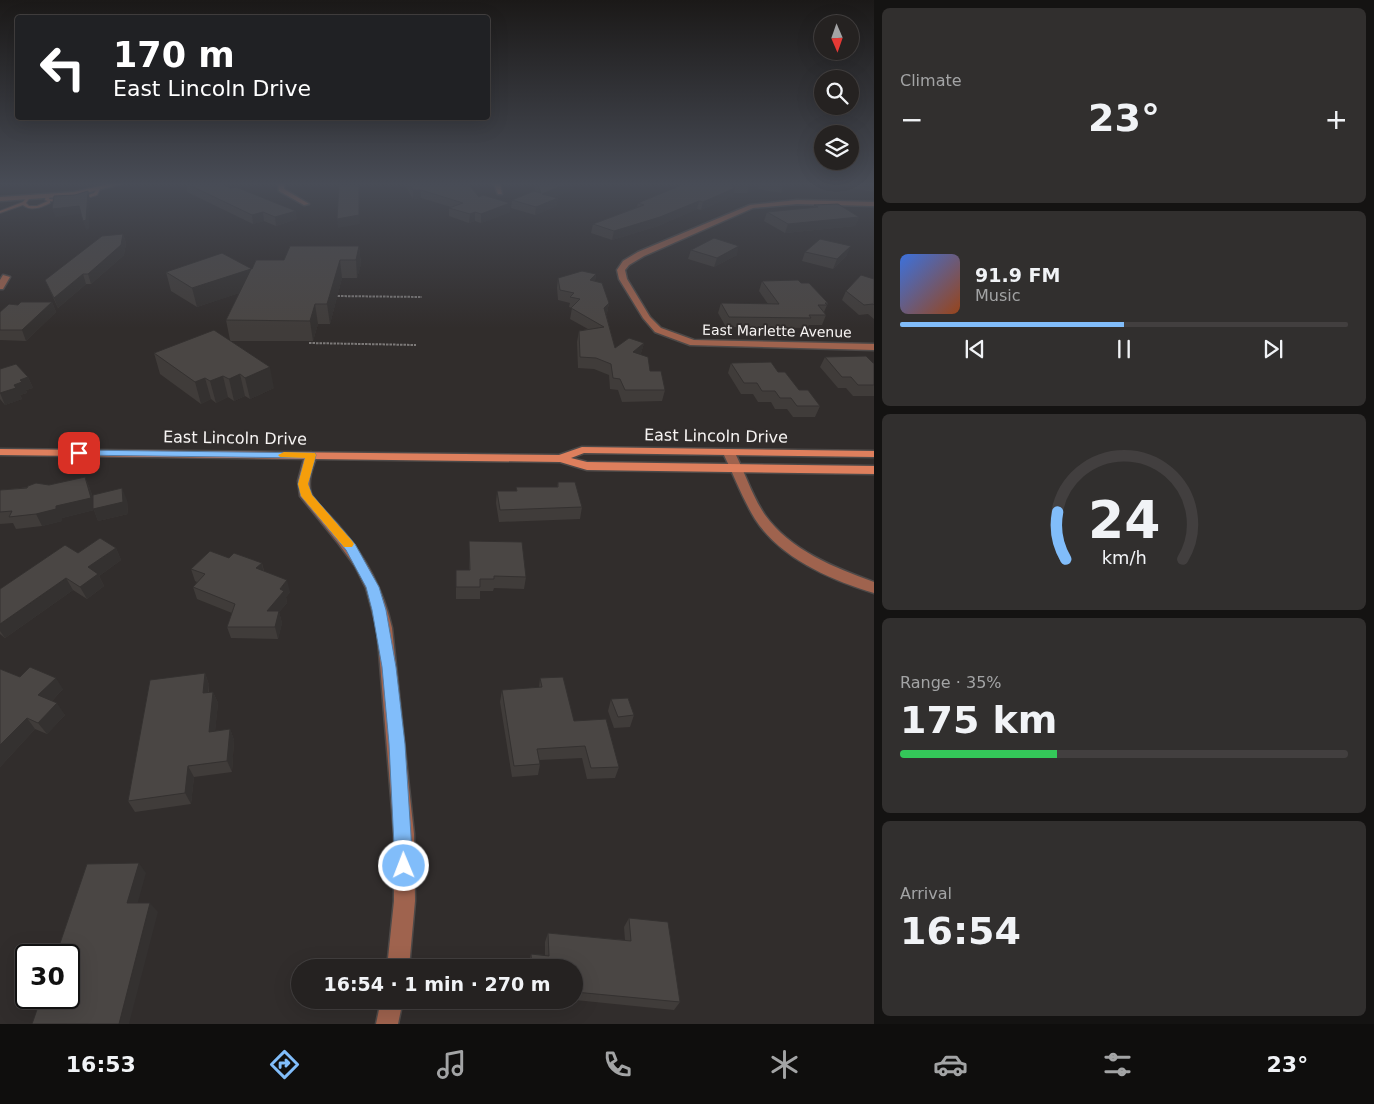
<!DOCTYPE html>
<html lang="en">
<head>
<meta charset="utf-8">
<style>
	:root { --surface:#252221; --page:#312f2e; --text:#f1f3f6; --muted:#a3a4a5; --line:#423f3f; --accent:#81bdfa }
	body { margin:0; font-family:"DejaVu Sans",sans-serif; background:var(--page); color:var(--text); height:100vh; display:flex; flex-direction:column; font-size:19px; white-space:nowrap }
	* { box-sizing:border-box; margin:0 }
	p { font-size:16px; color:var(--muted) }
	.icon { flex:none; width:28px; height:28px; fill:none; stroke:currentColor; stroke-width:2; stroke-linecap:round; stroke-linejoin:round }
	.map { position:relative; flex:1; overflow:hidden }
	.side { display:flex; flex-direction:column; gap:8px; padding:8px; background:#141312; width:500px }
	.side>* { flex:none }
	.hud { position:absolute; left:15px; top:15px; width:475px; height:105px; border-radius:5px; box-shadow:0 5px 20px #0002,0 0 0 1px var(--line); background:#202124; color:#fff; overflow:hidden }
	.needle { width:32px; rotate:178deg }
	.buttons { position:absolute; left:814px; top:15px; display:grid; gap:10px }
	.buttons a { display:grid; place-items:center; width:45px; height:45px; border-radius:50%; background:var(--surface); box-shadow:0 5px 20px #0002,0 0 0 1px var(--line); font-size:25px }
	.speed { position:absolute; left:15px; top:944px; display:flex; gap:10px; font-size:25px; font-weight:700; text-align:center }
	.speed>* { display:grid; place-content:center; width:65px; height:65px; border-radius:50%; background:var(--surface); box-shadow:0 5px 20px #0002,0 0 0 1px var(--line); line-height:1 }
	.speed .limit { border:2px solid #111; border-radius:8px; background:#fff; color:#111 }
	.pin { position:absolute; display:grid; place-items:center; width:42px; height:42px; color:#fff; margin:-21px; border-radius:10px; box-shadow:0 2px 8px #0006 }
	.me { position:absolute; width:55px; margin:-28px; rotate:359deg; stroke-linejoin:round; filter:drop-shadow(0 0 4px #0008) }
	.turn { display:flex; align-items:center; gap:18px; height:105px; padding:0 15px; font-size:22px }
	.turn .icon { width:65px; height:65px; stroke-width:2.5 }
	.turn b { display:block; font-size:35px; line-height:42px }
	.big { font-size:38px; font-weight:600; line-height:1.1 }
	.side .card { flex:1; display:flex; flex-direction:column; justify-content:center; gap:8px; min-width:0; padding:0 18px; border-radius:8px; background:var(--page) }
	.side .dial { align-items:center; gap:0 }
	.dial svg { height:130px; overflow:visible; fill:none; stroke:var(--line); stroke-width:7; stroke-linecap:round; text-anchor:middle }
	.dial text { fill:var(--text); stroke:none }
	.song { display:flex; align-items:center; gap:15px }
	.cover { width:60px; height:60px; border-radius:8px; background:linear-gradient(135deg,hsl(220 70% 55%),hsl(20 70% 35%)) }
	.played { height:5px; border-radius:2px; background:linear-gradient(90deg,var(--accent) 50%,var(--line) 50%) }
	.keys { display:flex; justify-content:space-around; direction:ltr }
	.heat { display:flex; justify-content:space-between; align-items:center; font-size:28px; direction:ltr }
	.charge { height:8px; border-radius:4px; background:linear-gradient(90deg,#34c759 35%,var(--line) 0) }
	.trip { position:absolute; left:291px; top:959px; width:292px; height:50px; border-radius:25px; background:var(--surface); box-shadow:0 5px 20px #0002,0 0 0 1px var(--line); font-weight:600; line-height:50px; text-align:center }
	.tab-bar { display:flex; height:80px; justify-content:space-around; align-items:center; background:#0f0e0d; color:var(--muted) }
	.tab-bar .icon { width:35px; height:35px }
	.tab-bar .selected { color:var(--accent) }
	.tab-bar b { font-size:22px; color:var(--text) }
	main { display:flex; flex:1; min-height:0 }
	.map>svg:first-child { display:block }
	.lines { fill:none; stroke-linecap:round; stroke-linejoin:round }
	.service-casing { stroke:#4d4948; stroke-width:2 }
	.minor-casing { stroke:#4d4948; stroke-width:3 }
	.secondary-casing { stroke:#4d4948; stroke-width:3 }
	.path { stroke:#7c7978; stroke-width:2; stroke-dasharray:2.5 1; stroke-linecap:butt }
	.service { fill:#9f634e; fill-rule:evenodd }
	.minor { fill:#9f634e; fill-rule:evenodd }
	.secondary { fill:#de7f5d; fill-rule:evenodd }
	.wall { fill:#403c3a }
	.shaded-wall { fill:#343130 }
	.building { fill:#4a4644; stroke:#343130 }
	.route { fill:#81bdfa; stroke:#547ba2 }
	.slow { fill:#f59e0b }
	.labels { text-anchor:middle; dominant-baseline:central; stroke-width:4; stroke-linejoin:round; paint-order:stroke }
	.far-street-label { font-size:14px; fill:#f7f4f3; stroke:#312d2c }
	.street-label { font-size:16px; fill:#f7f4f3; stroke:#312d2c }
</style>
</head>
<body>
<main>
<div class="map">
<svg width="874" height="1024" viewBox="0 0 874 1024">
	<rect width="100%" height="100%" fill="#312d2c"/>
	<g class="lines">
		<defs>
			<g id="service">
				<path d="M97,188L100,189L97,195L80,200L78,199L94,193Z"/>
				<path d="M28,195L31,196L26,203L29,206H37L48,201L45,200L46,196L48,195L50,196L49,199L65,201L63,202L50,201V203C42,207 31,212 23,205L0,213V211L23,202Z"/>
			</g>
			<g id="minor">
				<path d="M109,184H121L74,196L0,201V197L74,192Z"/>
				<path d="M278,184H284V189L309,204L304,205L279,191Z"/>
				<path d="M494,184H500L502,194H498Z"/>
				<path d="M797,200L874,202V206L797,204L753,208L644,256L629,265L625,270L627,279L650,317L661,328L694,340L874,344V350L690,345L655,332L643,318L619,279L617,270L623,261L638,252L750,205Z"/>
				<path d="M3,275L10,277L3,289H0V280Z"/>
				<path d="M729,450L735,453C745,473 752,496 765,515C790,550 835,568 874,582V593C831,580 780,558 755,519C742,498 734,475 723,453Z"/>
				<path d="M311,452L317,455C313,466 307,481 311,493C315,503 332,517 339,526C365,556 383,588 392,628L414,834L415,901L409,968H387L394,901V834L377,628L366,588L355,566L338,543L300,496L298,481L305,455Z"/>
				<path d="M381,1000H403L398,1024H376Z"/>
			</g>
			<path id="secondary" d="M582,447L874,451V457L584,453L571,458L587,462L874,466V474L587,470L560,462L0,455V449L559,455Z"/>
		</defs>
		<use href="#service" class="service-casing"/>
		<use href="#minor" class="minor-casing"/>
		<use href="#secondary" class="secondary-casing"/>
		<g class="path">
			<path d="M334,296L422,297"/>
			<path d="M309,343L416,345"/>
		</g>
		<use href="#service" class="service"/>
		<use href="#minor" class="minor"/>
		<use href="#secondary" class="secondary"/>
	</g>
	<g class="wall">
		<path d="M186,184H223L230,188L297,219L276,226L264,221L253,224L187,192Z"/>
		<path d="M404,184H468L479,197L510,203V212L481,223L475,221L469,223L449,216V208L451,207L421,198L413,199Z"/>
		<path d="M533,184H574V189L554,197L557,206L535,215L511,208L512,200L536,192Z"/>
		<path d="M684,184H796L781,193L758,189L747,193H733V196L701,210L697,209L658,226L612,240L591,233L593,224L637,207L638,203Z"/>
		<path d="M826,184H874V192Z"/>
		<path d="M814,205L859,217L855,226L785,233L764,221L767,212L813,208Z"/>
		<path d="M123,234L126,243L124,255L91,284H86L58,308L45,280Z"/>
		<path d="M359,246L361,264L357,278H342L330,324H318L313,341H230L274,388L250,399L245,396L234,401L228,397L216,403L211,399L201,404L160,374L154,353L230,340L226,320L239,293L197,307L171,291L166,272L252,269L284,260Z"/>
		<path d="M691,250L737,255L714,267L688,259Z"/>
		<path d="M805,252L847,255L833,269L802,261Z"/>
		<path d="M596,274L595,281L609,303L607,313L606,314L615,348L644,343L641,353L640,354L650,371L665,390L662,401L622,402L618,390L610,389L609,375L594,369L578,368L577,342L579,331L588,329L570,319L572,308L569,307L570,303L558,300L557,288L558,278Z"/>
		<path d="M874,279V319L868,314L859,315L842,300L846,291Z"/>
		<path d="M762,281L801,283L828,303L824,312L826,315L822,325H809L807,328L726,327L718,313L721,303L768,304L759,291Z"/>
		<path d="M52,302L56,312L26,341L0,340V312L18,305Z"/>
		<path d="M825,357L874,363V396H853L846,388H838L820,367Z"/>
		<path d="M731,363L778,372L799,390L820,406L815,417H793L787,409H775L771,402H758L753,394H741L728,373Z"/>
		<path d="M0,369L28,377L33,388L26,390L27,393L20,395L22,399L5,405L0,399Z"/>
		<path d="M85,477L90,489L93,498L127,500L128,514L98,521L94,510L62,518V521L42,526L16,529L13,523L0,524V490L49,485Z"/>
		<path d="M558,482L582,507L580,519L499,522L496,503L497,491H516V487H557Z"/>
		<path d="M469,541L526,577L524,589L494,588L493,591H480V599H456V570H469Z"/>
		<path d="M116,548L121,560L99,576L104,586L87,599L73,590L5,638L0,634V589L78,553Z"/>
		<path d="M229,558L262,563L264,571L290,592L286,597L287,603L279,612L282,623L278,639L231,638L227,627L232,613L197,599L193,587L197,582L195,581L191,569Z"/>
		<path d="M0,669L20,677L63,689L52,701L65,715L47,734L35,729L0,767Z"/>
		<path d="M205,673L209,685V692H213L218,703L215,731L230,729L234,740L232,772L194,777L191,804L135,812L128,801Z"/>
		<path d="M540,678L574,721L619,767L615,778L587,779L582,758L539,760L540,764L538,775L512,777L500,702L502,690L539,688Z"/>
		<path d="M611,699L634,715L630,727L614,728L608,711Z"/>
		<path d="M629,918L680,1002L674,1010L575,1000V968H529V962L531,954L545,955V942L548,933L625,940L624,927Z"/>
	</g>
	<g class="shaded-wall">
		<path d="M74,184H91V186L76,190Z"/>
		<path d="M566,184H574V189L541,202L542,194Z"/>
		<path d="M751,184H759L758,189L747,193L749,185Z"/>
		<path d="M784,184H796L781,193L783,185Z"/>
		<path d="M359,185L360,224L338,228L337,219Z"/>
		<path d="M735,188L733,196L701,210L703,202Z"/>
		<path d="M413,190H421V198L413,199Z"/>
		<path d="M88,191L90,199L89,229L86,230L83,221Z"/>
		<path d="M558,198L557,206L535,215L536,207Z"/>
		<path d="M699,201L697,209L658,226L612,240L614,231Z"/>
		<path d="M510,203V212L481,223V214Z"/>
		<path d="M79,206L82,214L55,217L52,209Z"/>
		<path d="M296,211L297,219L276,226L275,217Z"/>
		<path d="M263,212L264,221L253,224L252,215Z"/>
		<path d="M475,212V221L469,223L470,214Z"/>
		<path d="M859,217L855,226L785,233L788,224Z"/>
		<path d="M123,234L126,243L124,255L91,284L88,274Z"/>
		<path d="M359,246L361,264L357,278L356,260Z"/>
		<path d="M739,246L737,255L714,267L717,258Z"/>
		<path d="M851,246L847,255L833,269L837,259Z"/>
		<path d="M340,260L342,278L330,324L327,304Z"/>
		<path d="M251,269L255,288L197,307L192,288Z"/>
		<path d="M83,274L86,284L58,308L54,298Z"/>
		<path d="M596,274L594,284L590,280Z"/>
		<path d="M52,302L56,312L26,341L22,330Z"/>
		<path d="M609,303L607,313L602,318L604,308Z"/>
		<path d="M315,304L318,324L313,341L310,321Z"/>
		<path d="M644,343L641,353L630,362L633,352Z"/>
		<path d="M270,367L274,388L250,399L245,378Z"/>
		<path d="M240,374L245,396L234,401L229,379Z"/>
		<path d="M223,376L228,397L216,403L210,381Z"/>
		<path d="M28,377L33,388L26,390L27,393L20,395L22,399L5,405L0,393L14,385L20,380Z"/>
		<path d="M205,378L211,399L201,404L195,382Z"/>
		<path d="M85,477L90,489L96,508L122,488L127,500L128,514L98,521L94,510L62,518V521L42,526L36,514L56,506Z"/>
		<path d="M116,548L121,560L99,576L104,586L87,599L80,587L88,567Z"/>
		<path d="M262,563L264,575L256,568Z"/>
		<path d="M66,578L73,590L5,638L0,631V624Z"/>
		<path d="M287,580L290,592L286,597L287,603L279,612L282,623L278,639L275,627L267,611L280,589Z"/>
		<path d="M205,673L209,685L207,704L203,693Z"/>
		<path d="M56,678L63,689L46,707L38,695Z"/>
		<path d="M213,692L218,703L214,743L209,732Z"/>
		<path d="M57,703L65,715L47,734L38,723Z"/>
		<path d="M27,718L35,729L0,767V745Z"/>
		<path d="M230,729L234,740L232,772L227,761Z"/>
		<path d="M188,766L194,777L191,804L185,793Z"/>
		<path d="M139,863L146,873L135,913L127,903Z"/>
		<path d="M150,903L158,912L129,1024H119Z"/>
	</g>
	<g class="building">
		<path d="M187,184H223L230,188L236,187L296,211L275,217L263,212L252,215Z"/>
		<path d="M339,184L359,185V215L337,219Z"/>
		<path d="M409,184H468L479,197L483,195L510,203L481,214L475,212L470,214L449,208L463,203L421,190H413Z"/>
		<path d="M537,184H566L542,194L558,198L536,207L512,200L534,191L541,193Z"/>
		<path d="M684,184H751L749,185H730L735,188L703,202L699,201L660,217L614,231L593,224L644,205L638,203Z"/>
		<path d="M88,191L86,220L83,221L79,206L52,209L54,196L75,195Z"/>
		<path d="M838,204L859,217L788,224L767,212L818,207L814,205Z"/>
		<path d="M123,234L121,245L88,274H83L54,298L45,280L102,236Z"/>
		<path d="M714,238L739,246L717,258L691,250Z"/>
		<path d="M820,239L851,246L837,259L805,252Z"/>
		<path d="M290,246H359L356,260H340L327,304H315L310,321L226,320L251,269L192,288L166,272L222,253L252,269L256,260H284Z"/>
		<path d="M582,271L596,274L590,280L602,283L609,303L604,308L615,348L629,338L644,343L633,352L648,357L650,371H661L665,390H625L620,379L613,378L611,364L596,358L580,357L579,331L604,327L571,308L580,299L570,297L574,293L560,290L558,278Z"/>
		<path d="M861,275L874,279V305L873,304L864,305L846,291Z"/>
		<path d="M798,280L801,283H809L828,303H825L827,305H818L826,315H809L811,318L729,317L721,303L779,304L762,281Z"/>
		<path d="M21,302H52L22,330H0V312L9,304L18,305Z"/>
		<path d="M214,330L270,367L245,378L240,374L229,379L223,376L210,381L205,378L195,382L154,353Z"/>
		<path d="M866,356L873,363H874V385H858L851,377H842L825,357Z"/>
		<path d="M771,362L778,372H785L799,390H808L820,406H797L791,398H780L775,391H762L757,383H744L731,363Z"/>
		<path d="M16,364L28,377L20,380L22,382L14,385L16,388L0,393V369Z"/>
		<path d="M85,477L91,498L56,506V509L36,514L9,517L12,511L0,512V490L27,488L28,486L36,483L49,485Z"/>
		<path d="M558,482H575L582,507L500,510L497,491H517L516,487H558Z"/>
		<path d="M122,488L123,502L93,509V495Z"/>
		<path d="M100,538L116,548L88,567L98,574L80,587L66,578L0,624V589L65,545L78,553Z"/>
		<path d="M469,541L522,542L526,577L494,576V579H480V587H456V570H470Z"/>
		<path d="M210,551L229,558L234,553L262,563L256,568L287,580L280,589L284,591L267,611H279L275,627H227L235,604L193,587L205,574L191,569Z"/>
		<path d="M30,667L56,678L38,695L57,703L38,723L27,718L0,745V669L20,677Z"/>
		<path d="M205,673L203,693L213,692L209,732L230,729L227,761L188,766L185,793L128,801L150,680Z"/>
		<path d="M563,677L574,721L606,719L619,767L591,768L585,746L537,749L540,764L514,766L502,690L542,687L540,678Z"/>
		<path d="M628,698L634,715L618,717L611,699Z"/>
		<path d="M139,863L127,903H150L119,1024H32L41,998H69V955H56L87,864Z"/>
		<path d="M629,918L668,922L680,1002L575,992V968H532L531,954L549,956L548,933L631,941Z"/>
	</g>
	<linearGradient id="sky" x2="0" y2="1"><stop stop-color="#1b1918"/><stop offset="0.56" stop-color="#484c56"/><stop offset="1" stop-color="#484c56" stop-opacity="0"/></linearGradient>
	<rect width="874" height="328" fill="url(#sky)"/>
	<path class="route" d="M79,450L315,453L316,455L308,484L312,495L355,544L379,587L386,610L396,667L405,744L413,866L410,872L404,875L398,872L395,866L389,744L382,667L372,610L366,587L346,550L301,496L298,484L305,458L75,455L74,453Z"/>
	<path class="slow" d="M284,452L315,453L316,455L308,484L312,495L352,541L354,544L352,547H344L301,496L298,484L305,458L280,457L278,455Z"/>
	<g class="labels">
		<g class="far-street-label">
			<text transform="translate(777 331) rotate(1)">East Marlette Avenue</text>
		</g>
		<g class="street-label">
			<text transform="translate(716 436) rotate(1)">East Lincoln Drive</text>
			<text transform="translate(235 438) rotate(1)">East Lincoln Drive</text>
		</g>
	</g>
</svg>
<div class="buttons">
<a><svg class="needle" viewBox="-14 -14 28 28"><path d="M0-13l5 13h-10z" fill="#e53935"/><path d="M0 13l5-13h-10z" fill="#a3a4a5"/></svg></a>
<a><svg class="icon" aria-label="search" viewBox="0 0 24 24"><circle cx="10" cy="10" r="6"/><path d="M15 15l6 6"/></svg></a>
<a><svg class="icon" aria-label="layers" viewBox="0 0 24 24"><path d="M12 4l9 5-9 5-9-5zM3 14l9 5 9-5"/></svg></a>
</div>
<div class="speed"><div class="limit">30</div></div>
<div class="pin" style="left:79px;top:453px;background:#d93025"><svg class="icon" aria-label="arrive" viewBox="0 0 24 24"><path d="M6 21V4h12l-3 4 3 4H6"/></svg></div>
<svg class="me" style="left:404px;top:866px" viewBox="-20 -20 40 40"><circle r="17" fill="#81bdfa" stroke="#fff" stroke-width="3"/><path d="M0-11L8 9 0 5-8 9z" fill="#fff"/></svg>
<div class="trip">16:54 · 1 min · 270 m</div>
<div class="hud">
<div class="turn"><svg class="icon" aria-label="left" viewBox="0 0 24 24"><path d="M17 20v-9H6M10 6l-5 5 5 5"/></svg><div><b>170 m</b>East Lincoln Drive</div></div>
</div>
</div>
<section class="side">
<div class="card"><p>Climate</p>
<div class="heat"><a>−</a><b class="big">23°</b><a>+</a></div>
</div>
<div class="card">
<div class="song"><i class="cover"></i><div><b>91.9 FM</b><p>Music</p></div></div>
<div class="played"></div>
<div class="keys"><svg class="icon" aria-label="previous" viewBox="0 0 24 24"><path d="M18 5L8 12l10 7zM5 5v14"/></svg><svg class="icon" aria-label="pause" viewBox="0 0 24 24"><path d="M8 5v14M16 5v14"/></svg><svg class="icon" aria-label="next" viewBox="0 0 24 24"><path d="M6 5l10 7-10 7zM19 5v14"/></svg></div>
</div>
<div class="card dial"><svg viewBox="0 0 100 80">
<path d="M14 69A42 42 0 1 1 86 69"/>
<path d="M14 69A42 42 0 0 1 9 40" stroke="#81bdfa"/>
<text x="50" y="56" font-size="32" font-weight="700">24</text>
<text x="50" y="72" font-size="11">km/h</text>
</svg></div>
<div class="card"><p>Range · 35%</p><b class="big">175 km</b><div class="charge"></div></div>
<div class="card"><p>Arrival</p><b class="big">16:54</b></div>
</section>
</main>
<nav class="tab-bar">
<b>16:53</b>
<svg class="icon selected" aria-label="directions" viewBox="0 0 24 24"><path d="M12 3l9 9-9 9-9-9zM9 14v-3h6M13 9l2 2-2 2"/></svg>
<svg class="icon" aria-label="music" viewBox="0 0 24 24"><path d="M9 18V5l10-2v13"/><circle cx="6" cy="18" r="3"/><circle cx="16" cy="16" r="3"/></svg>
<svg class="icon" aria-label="phone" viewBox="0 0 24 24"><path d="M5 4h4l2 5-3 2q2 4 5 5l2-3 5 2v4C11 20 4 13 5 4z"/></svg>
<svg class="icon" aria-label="climate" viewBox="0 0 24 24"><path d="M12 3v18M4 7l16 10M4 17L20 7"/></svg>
<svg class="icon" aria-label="car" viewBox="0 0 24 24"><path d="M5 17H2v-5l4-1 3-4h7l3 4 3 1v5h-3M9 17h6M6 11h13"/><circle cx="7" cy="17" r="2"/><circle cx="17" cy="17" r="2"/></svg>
<svg class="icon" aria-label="filters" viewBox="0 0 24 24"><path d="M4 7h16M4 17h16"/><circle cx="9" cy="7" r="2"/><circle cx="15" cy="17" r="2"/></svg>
<b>23°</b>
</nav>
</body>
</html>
